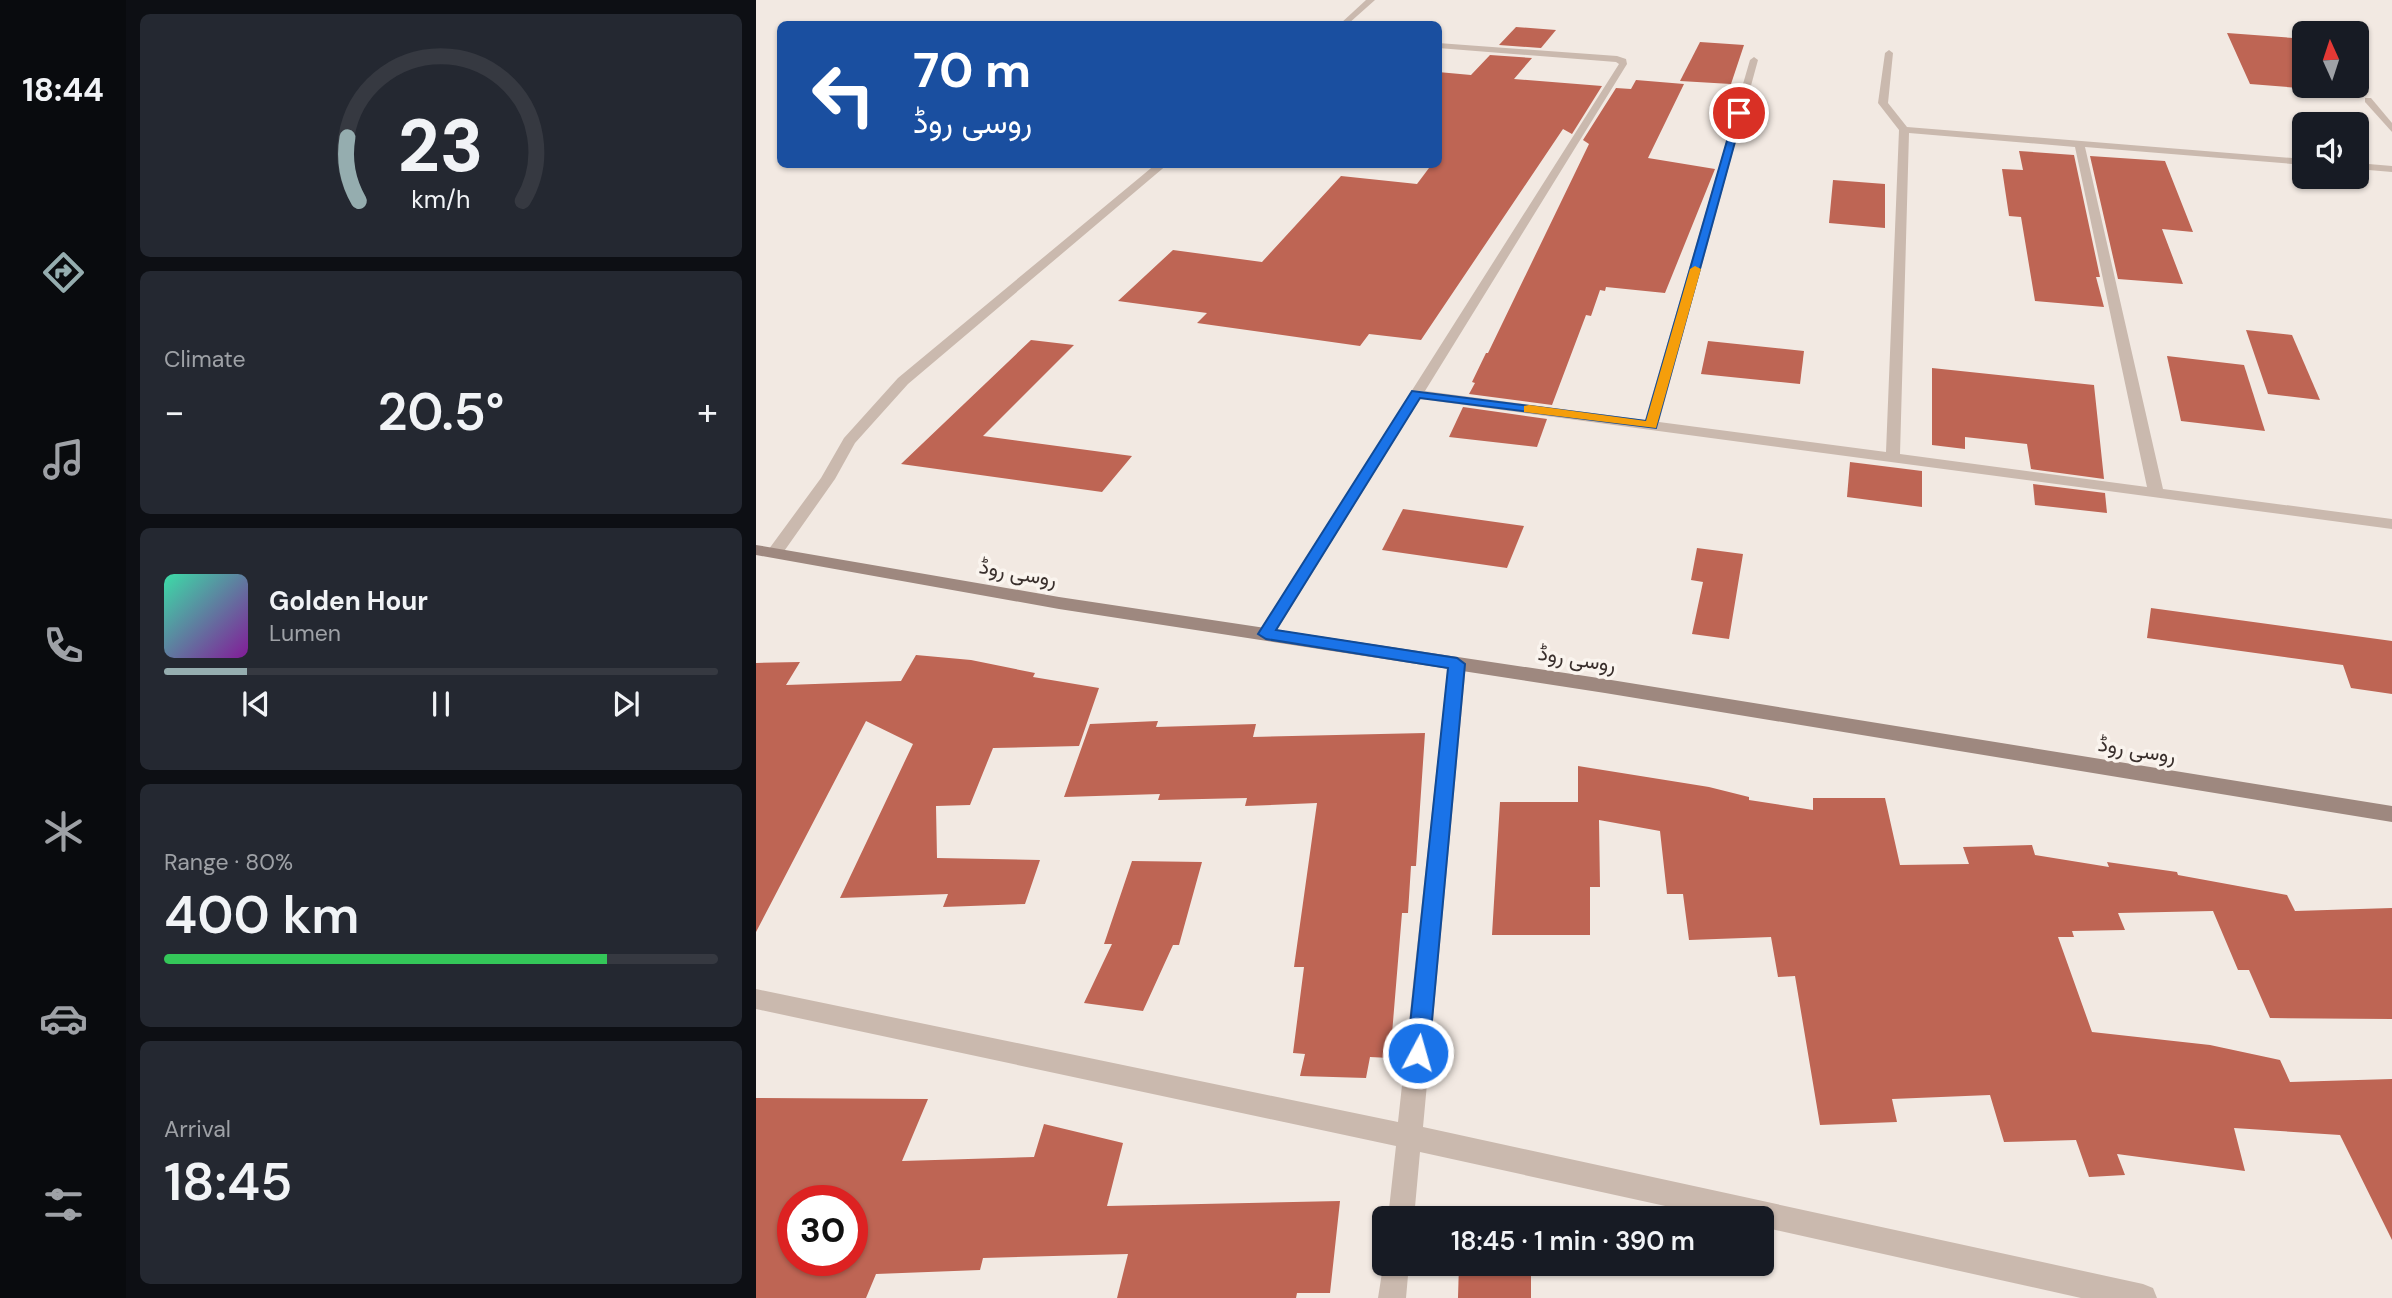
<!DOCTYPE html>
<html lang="en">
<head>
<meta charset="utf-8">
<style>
	:root { --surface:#171b24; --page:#242831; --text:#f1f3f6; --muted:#9ea1a6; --line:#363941; --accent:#95adaf }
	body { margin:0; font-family:"DM Sans",Vazirmatn,sans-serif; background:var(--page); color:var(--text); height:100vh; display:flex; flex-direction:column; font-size:26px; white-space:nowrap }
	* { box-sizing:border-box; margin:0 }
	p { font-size:23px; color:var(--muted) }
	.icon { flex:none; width:38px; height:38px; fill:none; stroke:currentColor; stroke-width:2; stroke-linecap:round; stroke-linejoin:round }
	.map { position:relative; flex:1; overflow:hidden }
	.drawer { display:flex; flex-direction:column; gap:14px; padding:14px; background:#0d0f14; width:630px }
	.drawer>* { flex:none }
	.hud { position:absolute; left:21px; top:21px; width:665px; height:147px; border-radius:10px; box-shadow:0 2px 5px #0004; background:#1a4fa0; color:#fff; overflow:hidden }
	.needle { width:46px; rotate:357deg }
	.buttons { position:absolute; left:1536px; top:21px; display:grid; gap:14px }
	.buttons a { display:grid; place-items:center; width:77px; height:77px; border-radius:10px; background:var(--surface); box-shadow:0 2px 5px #0004; font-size:35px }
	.speed { position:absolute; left:21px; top:1185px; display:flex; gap:14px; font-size:35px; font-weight:700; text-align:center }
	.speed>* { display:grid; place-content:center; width:91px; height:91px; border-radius:50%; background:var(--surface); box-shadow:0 2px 5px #0004; line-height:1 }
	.speed .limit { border:10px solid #d22; background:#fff; color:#111 }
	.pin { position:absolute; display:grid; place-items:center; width:60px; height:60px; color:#fff; margin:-30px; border:4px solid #fff; border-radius:50%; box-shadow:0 2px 7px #0007 }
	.me { position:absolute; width:77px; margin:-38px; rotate:6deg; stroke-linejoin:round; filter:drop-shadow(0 0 5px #0008) }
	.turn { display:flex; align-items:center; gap:24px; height:147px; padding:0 21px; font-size:32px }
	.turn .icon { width:91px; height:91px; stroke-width:2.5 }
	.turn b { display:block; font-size:49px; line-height:60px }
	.big { font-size:52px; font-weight:600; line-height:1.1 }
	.drawer .card { flex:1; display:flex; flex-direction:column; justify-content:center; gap:10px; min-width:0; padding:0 24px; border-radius:10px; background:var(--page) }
	.drawer .dial { align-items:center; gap:0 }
	.dial svg { height:182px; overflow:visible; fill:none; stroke:var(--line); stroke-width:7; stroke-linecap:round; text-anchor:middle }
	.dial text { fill:var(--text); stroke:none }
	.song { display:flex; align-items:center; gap:21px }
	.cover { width:84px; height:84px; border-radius:10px; background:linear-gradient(135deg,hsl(160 70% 55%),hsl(290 70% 35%)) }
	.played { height:7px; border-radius:4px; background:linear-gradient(90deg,var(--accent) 15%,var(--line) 15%) }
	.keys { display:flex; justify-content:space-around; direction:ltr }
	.heat { display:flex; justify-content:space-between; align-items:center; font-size:38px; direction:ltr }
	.charge { height:10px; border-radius:5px; background:linear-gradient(90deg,#34c759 80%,var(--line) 0) }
	.trip { position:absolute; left:616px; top:1206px; width:402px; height:70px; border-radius:10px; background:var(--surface); box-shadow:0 2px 5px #0004; font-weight:600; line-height:70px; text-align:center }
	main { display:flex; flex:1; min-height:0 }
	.tab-bar { display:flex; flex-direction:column; width:126px; justify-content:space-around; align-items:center; background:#090b0e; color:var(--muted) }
	.tab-bar .icon { width:49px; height:49px }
	.tab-bar .active { color:var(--accent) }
	.tab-bar b { font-size:32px; color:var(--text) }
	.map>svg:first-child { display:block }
	.building { fill:#be6554; fill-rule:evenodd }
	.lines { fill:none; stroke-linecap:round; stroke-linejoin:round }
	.street { fill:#cab9ae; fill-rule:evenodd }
	.secondary { fill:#9e887f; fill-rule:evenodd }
	.route { fill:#1a73e8; stroke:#114b97; stroke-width:2 }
	.slow { fill:#f59e0b }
	.labels { text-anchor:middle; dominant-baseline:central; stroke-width:7; stroke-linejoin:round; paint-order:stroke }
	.street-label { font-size:21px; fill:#392f2c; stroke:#faf4ee }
</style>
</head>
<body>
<main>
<nav class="tab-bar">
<b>18:44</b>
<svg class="icon active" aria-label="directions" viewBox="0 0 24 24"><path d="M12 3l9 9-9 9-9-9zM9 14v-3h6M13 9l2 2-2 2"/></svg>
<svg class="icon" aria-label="music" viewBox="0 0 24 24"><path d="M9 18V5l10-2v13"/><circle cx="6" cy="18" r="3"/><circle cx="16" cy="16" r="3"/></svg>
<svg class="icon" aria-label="phone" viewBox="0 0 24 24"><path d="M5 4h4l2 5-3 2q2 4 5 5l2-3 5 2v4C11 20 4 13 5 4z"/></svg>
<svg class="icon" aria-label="climate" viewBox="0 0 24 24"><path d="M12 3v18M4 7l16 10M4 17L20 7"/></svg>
<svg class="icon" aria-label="car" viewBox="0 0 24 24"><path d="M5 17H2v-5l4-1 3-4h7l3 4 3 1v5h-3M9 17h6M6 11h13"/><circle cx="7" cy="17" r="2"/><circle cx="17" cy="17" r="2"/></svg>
<svg class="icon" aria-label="filters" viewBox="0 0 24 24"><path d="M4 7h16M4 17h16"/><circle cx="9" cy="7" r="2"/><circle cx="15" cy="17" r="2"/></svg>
</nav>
<section class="drawer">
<div class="card dial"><svg viewBox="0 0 100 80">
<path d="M14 69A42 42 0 1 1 86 69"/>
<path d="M14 69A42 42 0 0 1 9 41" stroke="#95adaf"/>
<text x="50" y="56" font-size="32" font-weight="700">23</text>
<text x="50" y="72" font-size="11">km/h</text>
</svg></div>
<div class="card"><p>Climate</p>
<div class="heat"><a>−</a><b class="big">20.5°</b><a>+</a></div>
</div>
<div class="card">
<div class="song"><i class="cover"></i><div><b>Golden Hour</b><p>Lumen</p></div></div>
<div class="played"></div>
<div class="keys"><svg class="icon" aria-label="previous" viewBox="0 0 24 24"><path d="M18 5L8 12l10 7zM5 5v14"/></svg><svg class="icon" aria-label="pause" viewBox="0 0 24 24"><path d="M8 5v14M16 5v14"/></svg><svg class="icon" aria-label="next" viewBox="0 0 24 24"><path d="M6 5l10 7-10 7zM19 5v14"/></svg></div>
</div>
<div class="card"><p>Range · 80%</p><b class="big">400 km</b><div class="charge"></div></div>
<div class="card"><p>Arrival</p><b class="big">18:45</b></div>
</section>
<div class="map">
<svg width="1636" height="1298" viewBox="0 0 1636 1298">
	<rect width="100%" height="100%" fill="#f2e9e2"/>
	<g class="building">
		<path d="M760,27L800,30L785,48L743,45Z"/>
		<path d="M1471,33L1537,38L1549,59V86H1564L1567,90L1494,84Z"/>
		<path d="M944,42L988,45L975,84L924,81Z"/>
		<path d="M734,55L776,58L758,79L846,86L816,134L807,129L665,340L613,334L604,346L441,323L451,313L362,301L417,250L506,262L585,176L661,184L676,164H682V72L715,75Z"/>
		<path d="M880,80L928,84L892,158L959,169L909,293L850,287L849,291L844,290L835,316L830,315L796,405L713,394L719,383L716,382L730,353H732L833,144L827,140L860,88L875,89Z"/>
		<path d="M1263,151L1318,155L1344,277H1340L1348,307L1279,301L1265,217L1253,216L1246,169L1267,170Z"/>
		<path d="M1334,156L1409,161L1437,232L1406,229L1427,284L1362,279Z"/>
		<path d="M1077,180L1129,184V228L1073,223Z"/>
		<path d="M1490,330L1536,335L1564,400L1512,394Z"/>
		<path d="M275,340L318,345L227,436L376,456L346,492L145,464Z"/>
		<path d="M952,341L1048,351L1044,384L945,374Z"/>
		<path d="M1411,356L1488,365L1509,431L1425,421Z"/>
		<path d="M1176,368L1338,385L1348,479L1275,469L1271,444L1209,437V449L1176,445Z"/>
		<path d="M707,407L791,419L781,447L693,437Z"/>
		<path d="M1094,462L1166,471V507L1091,497Z"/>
		<path d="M1277,484L1349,493L1351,513L1279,505Z"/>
		<path d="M647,509L768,526L751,568L626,550Z"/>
		<path d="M941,548L987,554L973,639L936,634L947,582L935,580Z"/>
		<path d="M1395,608L1636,641V694L1595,688L1587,665L1391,638Z"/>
		<path d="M160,655L215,660L279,673L277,677L343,688L323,746L237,748L214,805L180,806L181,858L284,860L269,904L187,907L192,894L84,898L157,744L110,721L0,932V663L44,662L30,685L145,681Z"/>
		<path d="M402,721L400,727L500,724L497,737L669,733L660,866H655L652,913H646L634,1058L614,1057L610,1078L544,1076L549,1054L537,1053L548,967H538L561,803L489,806L491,798L402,800L404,794L308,797L334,724Z"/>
		<path d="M822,766L953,787L993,797V800L1057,810V798H1129L1144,865L1213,864L1207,847L1276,845L1279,855L1353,867L1351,862L1421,872L1422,875L1531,895L1539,911L1636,908V1019L1514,1018L1493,970H1482L1457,911L1362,913L1369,930L1316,931L1318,937H1302L1336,1032L1454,1045L1524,1060L1534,1082L1636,1079V1240L1584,1135L1478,1128L1489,1171L1361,1154L1369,1175L1333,1177L1320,1140L1248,1142L1234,1095L1136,1099L1141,1122L1064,1125L1039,976L1022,977L1015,937L933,940L927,894H911L904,831L843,820L844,887H834V935H736L744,802H822Z"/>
		<path d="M376,861L446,862L423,945H417L387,1011L328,1003L356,944H348Z"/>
		<path d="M0,1098L172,1099L146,1161L278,1157L288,1124L367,1143L351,1206L584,1201L574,1293H541L540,1298H361L372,1254L227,1258L224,1270L120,1274L110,1298H0ZM37,1200H96V1260H37Z"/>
		<path d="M703,1264H775V1298H702Z"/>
	</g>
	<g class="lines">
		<g class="street">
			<path d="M610,0H619L592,24H584Z"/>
			<path d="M682,43L861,56L870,59L871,64L669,391L889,420L994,60L998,57L1002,60L903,422L1130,452L1143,130L1122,103L1129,53L1133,50L1137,53L1132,103L1151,127L1549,159V165L1329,147L1407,489L1636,519V529L664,399L516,638H504L501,634L504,630L863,64L860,62L682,48ZM1153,133L1319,147L1391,487L1144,454Z"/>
			<path d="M1609,98H1615L1636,123V132L1609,102Z"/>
			<path d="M1601,163L1636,166V172L1601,169Z"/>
			<path d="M400,164H412L152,384L99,443L79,479L24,557H12L10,553L65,478L88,438L142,378Z"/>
			<path d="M701,658L707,660L710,664L667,1127L1387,1284L1397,1288L1401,1298H1325L1006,1227V1218H964L664,1152L658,1218H632L640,1146L0,1009V989L642,1122L692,664L695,660Z"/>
			<path d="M628,1260V1264H653L650,1298H622Z"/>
		</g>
		<path class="secondary" d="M0,545L303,597L849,679L1636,806V822L849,693L303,609L0,555Z"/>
	</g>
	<path class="route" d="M983,110L987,113L900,428L664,398L520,630L701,658L709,664L673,1053L670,1060L662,1063L655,1060L651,1053L692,668L510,639L502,634L656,391L890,421L979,113Z"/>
	<path class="slow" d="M939,266L945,269L900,428L768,412V406L773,405L890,421L934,269Z"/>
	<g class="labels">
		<g class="street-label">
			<text transform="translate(262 573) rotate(10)">روسی روڈ</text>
			<text transform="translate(821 659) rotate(9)">روسی روڈ</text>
			<text transform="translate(1381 750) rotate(9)">روسی روڈ</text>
		</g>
	</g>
</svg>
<div class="buttons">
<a><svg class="needle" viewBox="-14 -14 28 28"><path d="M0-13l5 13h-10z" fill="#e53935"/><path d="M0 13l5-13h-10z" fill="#9ea1a6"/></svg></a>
<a><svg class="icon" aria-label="sound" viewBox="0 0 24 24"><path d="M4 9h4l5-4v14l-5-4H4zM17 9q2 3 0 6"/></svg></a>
</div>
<div class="speed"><div class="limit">30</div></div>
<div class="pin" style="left:983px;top:113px;background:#d93025"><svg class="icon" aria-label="arrive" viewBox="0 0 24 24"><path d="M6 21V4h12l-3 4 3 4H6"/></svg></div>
<svg class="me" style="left:662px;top:1053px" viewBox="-20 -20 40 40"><circle r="17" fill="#1a73e8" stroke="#fff" stroke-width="3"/><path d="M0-11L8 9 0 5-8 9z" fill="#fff"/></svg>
<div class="trip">18:45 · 1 min · 390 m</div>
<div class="hud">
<div class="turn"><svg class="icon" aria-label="left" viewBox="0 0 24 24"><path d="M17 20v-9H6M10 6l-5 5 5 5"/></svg><div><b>70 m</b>روسی روڈ</div></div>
</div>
</div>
</main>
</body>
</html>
